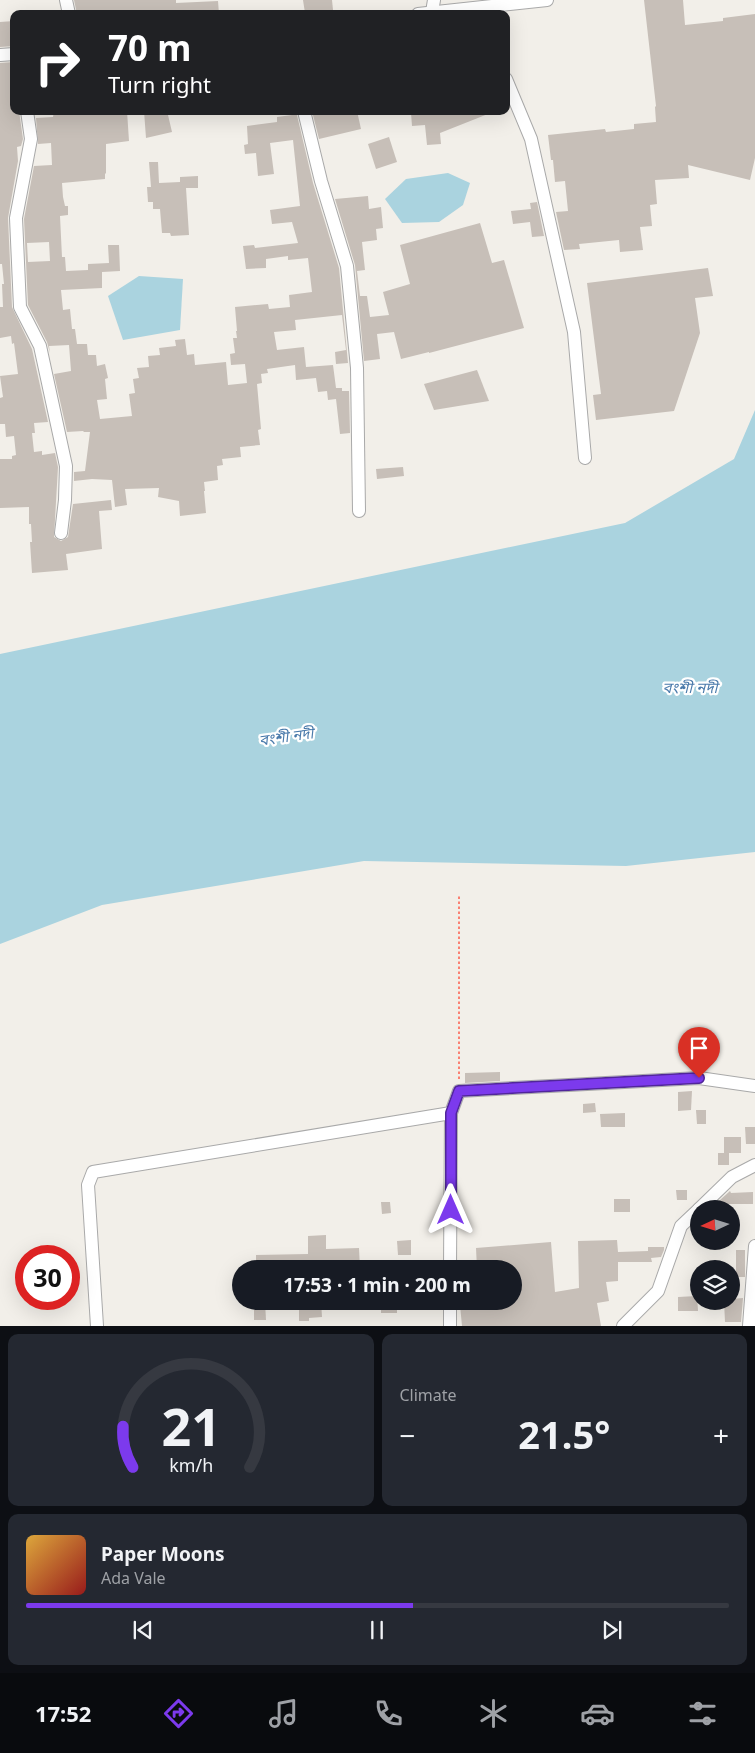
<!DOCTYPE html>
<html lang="en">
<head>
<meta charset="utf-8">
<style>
	:root { --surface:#171b24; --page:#242831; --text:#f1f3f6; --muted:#9ea1a6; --line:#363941; --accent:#7c3aed }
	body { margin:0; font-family:"Noto Sans","Noto Sans Bengali",sans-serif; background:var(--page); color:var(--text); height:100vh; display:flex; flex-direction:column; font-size:19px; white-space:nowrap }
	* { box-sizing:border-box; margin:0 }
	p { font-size:16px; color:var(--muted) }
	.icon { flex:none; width:28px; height:28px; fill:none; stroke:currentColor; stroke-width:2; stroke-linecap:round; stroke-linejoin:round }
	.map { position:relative; height:1326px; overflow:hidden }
	.sheet { display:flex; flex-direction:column; gap:8px; padding:8px; background:#0d0f14; flex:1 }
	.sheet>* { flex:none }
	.hud { position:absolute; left:10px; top:10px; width:500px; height:105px; border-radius:10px; box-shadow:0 5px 20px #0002; background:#202124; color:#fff; overflow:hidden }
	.needle { width:32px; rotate:266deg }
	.buttons { position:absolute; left:690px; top:1200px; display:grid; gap:10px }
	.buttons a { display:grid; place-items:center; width:50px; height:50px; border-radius:50%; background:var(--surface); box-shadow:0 5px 20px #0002; font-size:25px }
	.speed { position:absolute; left:15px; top:1245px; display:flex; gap:10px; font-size:25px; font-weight:700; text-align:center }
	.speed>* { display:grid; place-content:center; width:65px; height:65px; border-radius:50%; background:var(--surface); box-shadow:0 5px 20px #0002; line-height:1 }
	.speed .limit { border:8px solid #d22; background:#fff; color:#111 }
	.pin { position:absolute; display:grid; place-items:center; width:42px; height:42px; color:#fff; margin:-51px -21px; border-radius:50% 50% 50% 0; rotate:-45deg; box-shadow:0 0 5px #0007 }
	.pin .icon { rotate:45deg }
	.me { position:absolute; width:55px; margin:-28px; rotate:0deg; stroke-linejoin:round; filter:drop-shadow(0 0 4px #0008) }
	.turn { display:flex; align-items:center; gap:18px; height:105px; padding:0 15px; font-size:22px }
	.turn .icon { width:65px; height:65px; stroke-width:2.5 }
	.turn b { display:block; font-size:35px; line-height:42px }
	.big { font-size:38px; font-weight:700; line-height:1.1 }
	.sheet .card { flex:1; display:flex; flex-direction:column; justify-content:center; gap:8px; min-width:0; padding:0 18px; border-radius:10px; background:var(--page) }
	.sheet .dial { align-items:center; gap:0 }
	.dial svg { height:130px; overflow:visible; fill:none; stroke:var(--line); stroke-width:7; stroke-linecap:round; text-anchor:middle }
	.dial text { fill:var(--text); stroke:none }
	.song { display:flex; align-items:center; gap:15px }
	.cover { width:60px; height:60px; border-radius:8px; background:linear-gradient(135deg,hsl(40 70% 55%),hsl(0 70% 35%)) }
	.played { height:5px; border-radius:2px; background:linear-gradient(90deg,var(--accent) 55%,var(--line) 55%) }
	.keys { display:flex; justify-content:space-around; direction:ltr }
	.heat { display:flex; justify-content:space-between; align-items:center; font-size:28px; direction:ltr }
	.sheet .tiles { flex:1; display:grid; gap:8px; grid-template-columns:1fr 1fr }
	.card:last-child { grid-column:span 2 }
	.trip { position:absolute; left:232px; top:1260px; width:290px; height:50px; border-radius:25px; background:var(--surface); box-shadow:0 5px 20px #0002; font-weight:700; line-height:50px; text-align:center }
	.dock { display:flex; height:80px; justify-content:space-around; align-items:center; background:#090b0e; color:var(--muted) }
	.dock .icon { width:35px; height:35px }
	.dock .on { color:var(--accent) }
	.dock b { font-size:22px; color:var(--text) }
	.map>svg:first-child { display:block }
	.water { fill:#aad3df }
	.building { fill:#c7bfb8; fill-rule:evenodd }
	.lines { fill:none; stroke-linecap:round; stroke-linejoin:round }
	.minor-casing { stroke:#a9a9a9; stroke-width:14 }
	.path { stroke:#fa8072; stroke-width:2; stroke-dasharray:2.5 2.5; stroke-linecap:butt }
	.minor { stroke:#fff; stroke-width:12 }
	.route-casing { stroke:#51269a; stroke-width:12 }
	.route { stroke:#7c3aed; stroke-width:9 }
	.labels { text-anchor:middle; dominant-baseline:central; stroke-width:4.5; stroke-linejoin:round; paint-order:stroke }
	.water-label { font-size:15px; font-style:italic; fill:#4a7aab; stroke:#fff }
</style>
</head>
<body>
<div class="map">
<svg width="755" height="1326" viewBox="0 0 755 1326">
	<rect width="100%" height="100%" fill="#f2efe9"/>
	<g class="water">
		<path d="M448,173L470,183L463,205L439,222L402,223L385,199L406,179Z"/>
		<path d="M139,276L183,279L180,330L123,340L108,296Z"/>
		<path d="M755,410V852L626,866L364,861L102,905L0,944V654L625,523L734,459Z"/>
	</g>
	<g class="building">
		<path d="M74,0H176V3L218,1L219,14H162V12L138,14V11L117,14H77Z"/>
		<path d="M303,0H332L333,10L305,13Z"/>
		<path d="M644,0H683L685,25L723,21V18L755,14V158L750,180L688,165L689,178L655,180L657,204L650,205L652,226L640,227L643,250L620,252L619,240L579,244L580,249L564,250L556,212L568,211L565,181L555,182L553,160H551L548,135L605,129L606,132L634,129V124L656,122L655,107L656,106Z"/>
		<path d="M14,21V46L0,47V22Z"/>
		<path d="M14,62V89H12L14,111H19L23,139L21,146L17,147L18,161L8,218L12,307L32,349L48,422L34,423L35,433H32L34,452L42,451V455L55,453L58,467L54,537L61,541L68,537L73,504L111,500L112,510L99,511L102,549L66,554L68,570L32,573L30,542H32L31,524H29V507L0,508V459H12V456L16,455L14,436L6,437L5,424H0V398L3,397L0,376L18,374L14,343L12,344L11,336L0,338V307H3L2,284H4L2,264H0V63Z"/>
		<path d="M54,111H127L129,141L106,144V173L105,174V179L62,183L63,197L65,206H68V215L60,216L62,257H65L66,271L88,270V264L109,263L108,245H119L120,271L102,272V288L61,290L63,310L70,309L72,329H75L77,344H87L88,355H96L97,366L105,364L108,378L105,379L107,399L97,400L100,419L132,416L129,394L135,393L133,379L139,378L137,368L149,367L148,356L160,355L159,348L176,346L175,340L185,339L187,355L194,354L195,365L226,362L228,385L247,383L245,364L231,365L230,354L235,353L233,338H237L236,331H237L235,307L268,304L269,309L290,307L289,295L312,292L308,258L288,260V256L266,259V268L246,269L243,246L254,245L255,248L298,243L292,222L272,224L270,210L300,206L293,140L270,143L274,174L258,176L256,153L245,154L244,145L248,144L247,126L277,122V117L292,115L291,111H296L313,183L339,268L348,363L336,364L335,352L346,350L342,315L295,320L296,330L274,332L277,350L304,347L306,367L333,365L336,388H342V391H349L350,433L340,434L336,399L328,400L327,391L318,392L316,378L296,380L295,365L267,369L268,373L261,374L262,383L257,384L261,429L258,430L260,445L240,447L241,457L222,459L223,465L217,466L218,480L204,482L205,491H204L206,513L180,516L179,501L158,497L159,488L125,489L127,505L115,507L112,480L92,479L74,481V472L85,471L90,432H84L83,431L67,432L54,374L71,371L69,345L49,346L50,353L47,342L28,305L24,219L34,166L52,165L51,143L38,144L36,118L53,117ZM49,242L50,261L28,262L27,243Z"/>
		<path d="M144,111H165V115H168L172,132L146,138Z"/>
		<path d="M312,111H357L361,129L319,139Z"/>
		<path d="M432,111H493V112L440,133L441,144L427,145L425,125L412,126L411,113Z"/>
		<path d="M389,137L397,162L376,169L368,144Z"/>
		<path d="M149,162H158L159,183L180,182V177L198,176V188H186L189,235L171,236L170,233H162L160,209H153V202H148L147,187H151Z"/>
		<path d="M368,196L369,209L381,207L383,228L376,229L377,240L362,242L365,270L357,271L360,296H367L370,317L389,315L383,292L410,284L400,245L480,223L492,263L504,260L524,328L429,353V352L401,359L394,332L377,334L380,359L364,361L355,265L335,199Z"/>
		<path d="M537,202L544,236L532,237L530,222L513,224L511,211L531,209L530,203Z"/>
		<path d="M708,268L713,296L695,298L700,333L674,411L596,420L593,395L601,394L587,283Z"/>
		<path d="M477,370L489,401L434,410L424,384Z"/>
		<path d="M403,467L404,476L377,479L376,469Z"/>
		<path d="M500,1072V1081L465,1083V1073Z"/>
		<path d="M692,1091L691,1110L678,1111V1092Z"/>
		<path d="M595,1103L596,1112L583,1113V1104Z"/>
		<path d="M696,1110H706V1124H697Z"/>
		<path d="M625,1113V1127H601L600,1114Z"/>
		<path d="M745,1127H755V1144H746Z"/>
		<path d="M724,1137H741V1153H729V1165H718V1153H724Z"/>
		<path d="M676,1190H687V1200H677Z"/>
		<path d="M730,1191L731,1193L753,1192V1204H719V1201Z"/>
		<rect x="614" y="1199" width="16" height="13"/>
		<path d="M381,1202H390L391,1213L382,1214Z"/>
		<path d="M326,1235V1249L359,1248L360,1269H256V1255L308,1254V1236Z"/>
		<path d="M411,1240V1255H398L397,1241Z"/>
		<path d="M617,1240L618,1252L648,1251V1247H664V1250L661,1257L651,1258L652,1262H618V1281L606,1282L609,1301L597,1303L601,1326H462L460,1305L485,1301H514V1269H477L476,1248L551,1242L555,1292L579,1288L578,1241Z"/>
		<rect x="736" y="1250" width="9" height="27"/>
		<path d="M697,1296L698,1311H678V1297Z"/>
		<path d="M743,1298L741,1322H725L724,1301H731V1299Z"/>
		<path d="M254,1301H265L266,1320H254Z"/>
		<path d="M299,1301H321L322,1317L309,1318V1321H299Z"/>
		<rect x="381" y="1301" width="16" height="12"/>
	</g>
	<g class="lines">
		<defs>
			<g id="minor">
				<path d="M66,0L69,14"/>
				<path d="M432,12L434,0"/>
				<path d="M418,14L547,0"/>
				<path d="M0,55L14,54"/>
				<path d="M506,79L531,139L574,332L585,458"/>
				<path d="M27,111L31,139L16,218L20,307L40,346L66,466L65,500L61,533"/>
				<path d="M304,111L321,181L347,266L357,368L359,511"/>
				<path d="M699,1209L732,1177L755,1165"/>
				<path d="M450,1269L451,1113L459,1091L699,1078L755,1086"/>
				<path d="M97,1326L88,1185L93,1172L451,1113"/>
				<path d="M450,1326V1301"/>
				<path d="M623,1326L658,1291L681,1226L699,1209"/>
				<path d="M749,1326L755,1246"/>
			</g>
		</defs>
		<use href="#minor" class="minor-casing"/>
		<path class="path" d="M459,1079V894"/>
		<use href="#minor" class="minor"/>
	</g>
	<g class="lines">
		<defs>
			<path id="route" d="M451,1210V1113L459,1091L699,1078"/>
		</defs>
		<use href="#route" class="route-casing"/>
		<use href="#route" class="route"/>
	</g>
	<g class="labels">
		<g class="water-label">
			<text x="690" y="687">বংশী নদী</text>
			<text transform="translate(286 736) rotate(-8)">বংশী নদী</text>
		</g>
	</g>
</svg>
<div class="buttons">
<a><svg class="needle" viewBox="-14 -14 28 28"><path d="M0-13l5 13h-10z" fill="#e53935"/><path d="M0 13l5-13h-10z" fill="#9ea1a6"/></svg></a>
<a><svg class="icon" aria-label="layers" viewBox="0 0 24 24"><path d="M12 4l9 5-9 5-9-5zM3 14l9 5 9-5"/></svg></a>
</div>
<div class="speed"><div class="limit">30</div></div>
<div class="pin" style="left:699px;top:1078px;background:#d93025"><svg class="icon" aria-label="arrive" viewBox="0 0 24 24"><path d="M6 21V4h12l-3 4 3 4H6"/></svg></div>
<svg class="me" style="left:451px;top:1210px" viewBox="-20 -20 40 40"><path d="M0-17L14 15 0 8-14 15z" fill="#7c3aed" stroke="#fff" stroke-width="4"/></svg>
<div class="trip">17:53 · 1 min · 200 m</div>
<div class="hud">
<div class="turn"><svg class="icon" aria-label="right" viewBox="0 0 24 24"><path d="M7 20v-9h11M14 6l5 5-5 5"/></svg><div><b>70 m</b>Turn right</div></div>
</div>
</div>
<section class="sheet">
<div class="tiles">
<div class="card dial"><svg viewBox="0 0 100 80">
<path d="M14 69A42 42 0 1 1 86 69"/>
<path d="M14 69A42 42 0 0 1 8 44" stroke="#7c3aed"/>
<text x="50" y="56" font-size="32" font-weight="700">21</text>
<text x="50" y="72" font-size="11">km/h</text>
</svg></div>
<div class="card"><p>Climate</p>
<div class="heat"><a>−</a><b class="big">21.5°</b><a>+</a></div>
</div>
<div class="card">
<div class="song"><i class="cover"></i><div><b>Paper Moons</b><p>Ada Vale</p></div></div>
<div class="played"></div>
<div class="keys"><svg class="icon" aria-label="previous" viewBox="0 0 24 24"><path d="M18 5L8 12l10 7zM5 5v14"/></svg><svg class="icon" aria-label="pause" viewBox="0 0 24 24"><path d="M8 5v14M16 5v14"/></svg><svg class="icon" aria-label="next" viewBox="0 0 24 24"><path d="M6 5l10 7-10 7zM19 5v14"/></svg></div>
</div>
</div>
</section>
<nav class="dock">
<b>17:52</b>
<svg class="icon on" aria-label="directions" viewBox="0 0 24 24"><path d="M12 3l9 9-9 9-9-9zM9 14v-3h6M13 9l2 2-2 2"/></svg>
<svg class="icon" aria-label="music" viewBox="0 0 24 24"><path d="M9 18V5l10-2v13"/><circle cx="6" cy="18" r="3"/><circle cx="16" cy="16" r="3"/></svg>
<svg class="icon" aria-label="phone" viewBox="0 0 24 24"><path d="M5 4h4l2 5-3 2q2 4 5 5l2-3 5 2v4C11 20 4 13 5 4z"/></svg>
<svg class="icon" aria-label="climate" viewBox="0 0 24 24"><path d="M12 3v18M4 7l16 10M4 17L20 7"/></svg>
<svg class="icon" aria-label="car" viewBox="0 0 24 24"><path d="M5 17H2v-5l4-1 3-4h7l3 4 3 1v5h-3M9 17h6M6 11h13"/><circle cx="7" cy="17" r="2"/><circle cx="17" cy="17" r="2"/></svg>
<svg class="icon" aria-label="filters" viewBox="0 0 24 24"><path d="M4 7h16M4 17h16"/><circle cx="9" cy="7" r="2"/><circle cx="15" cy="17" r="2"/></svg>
</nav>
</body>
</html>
